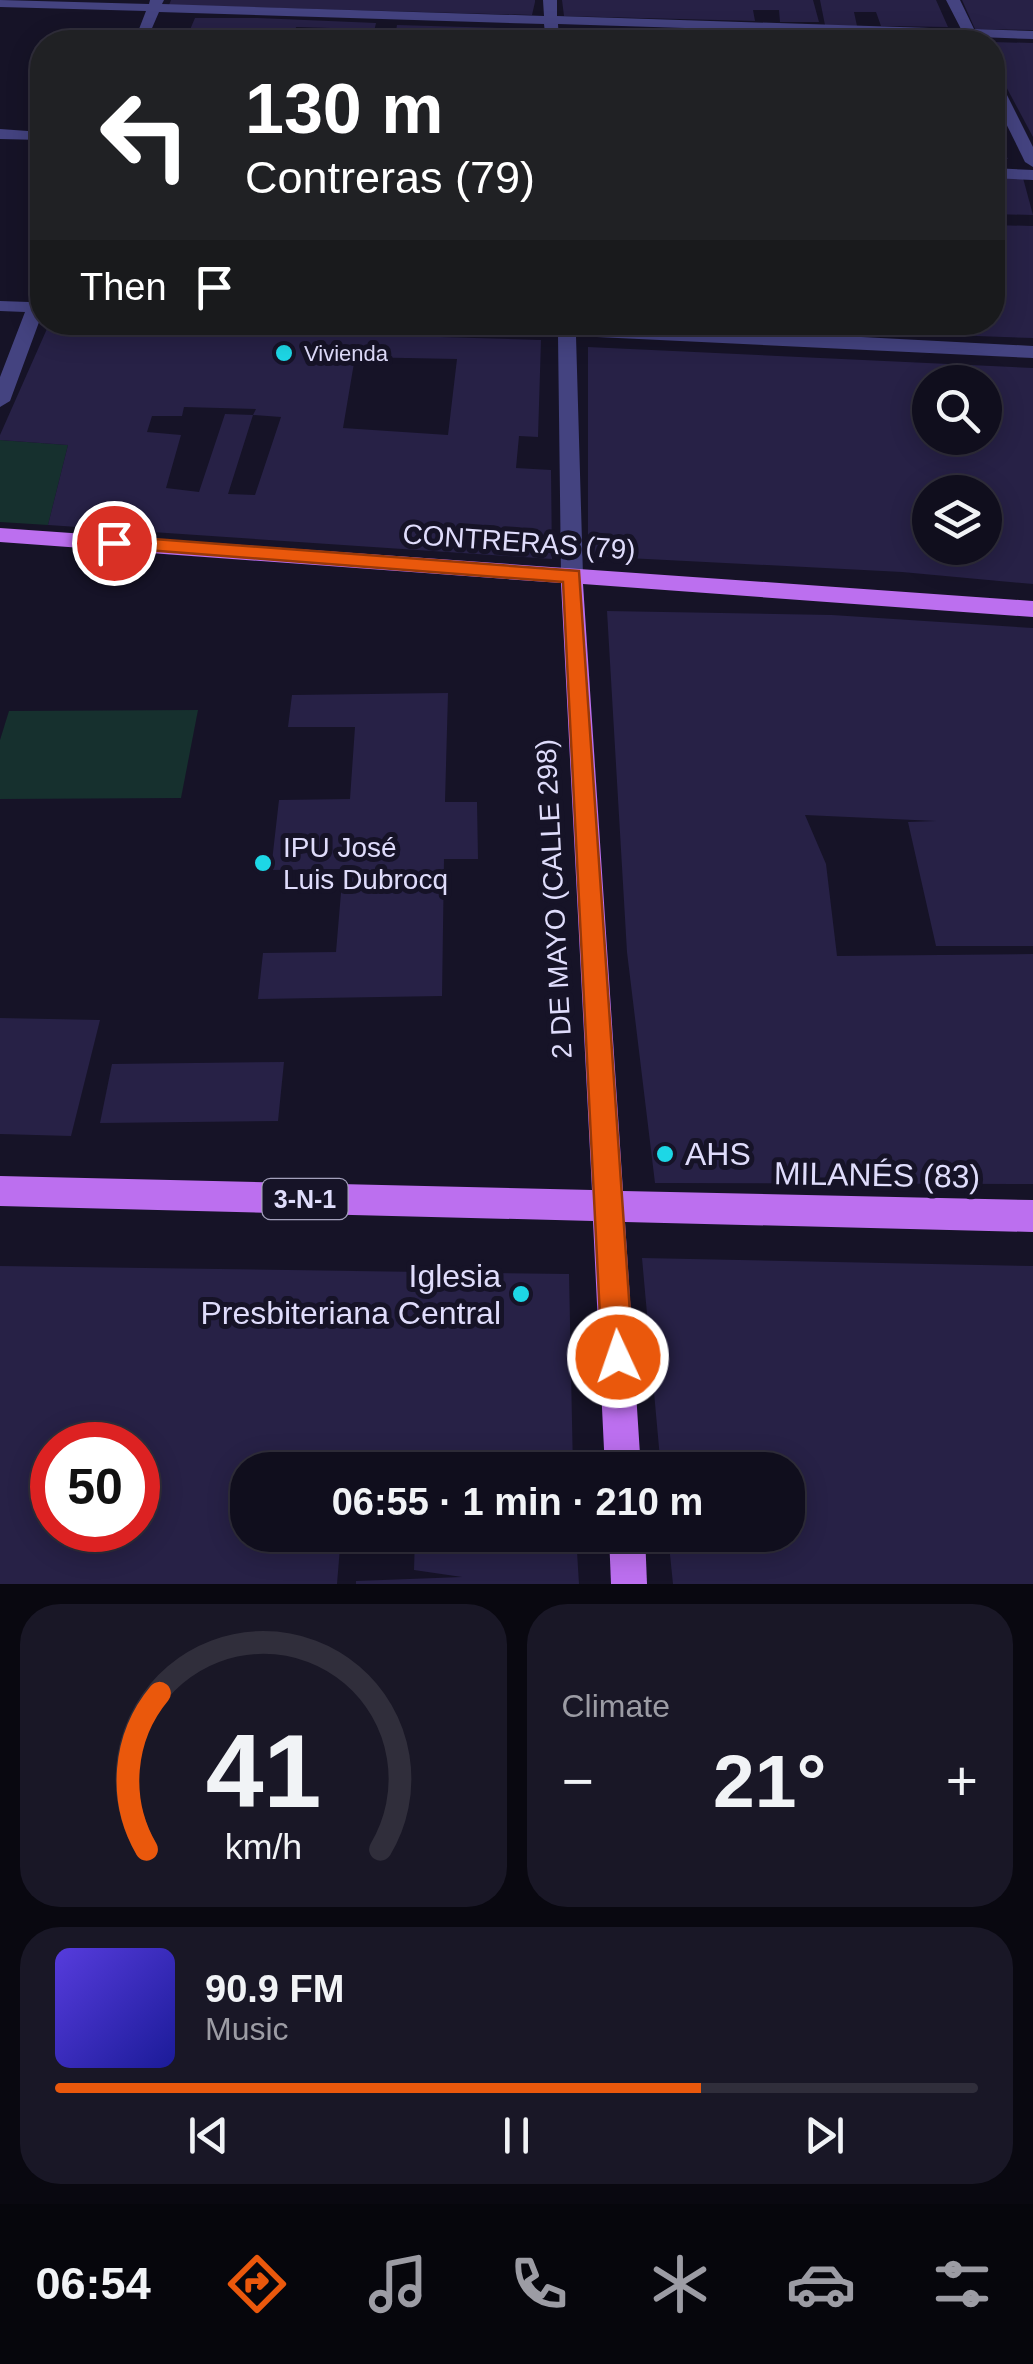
<!DOCTYPE html>
<html lang="en">
<head>
<meta charset="utf-8">
<style>
	:root { --surface:#100e1d; --page:#191726; --text:#f1f3f6; --muted:#9c9ca4; --line:#302e3b; --accent:#ea580c }
	body { margin:0; font-family:Helvetica,sans-serif; background:var(--page); color:var(--text); height:100vh; display:flex; flex-direction:column; font-size:38px; white-space:nowrap }
	* { box-sizing:border-box; margin:0 }
	p { font-size:32px; color:var(--muted) }
	.icon { flex:none; width:55px; height:55px; fill:none; stroke:currentColor; stroke-width:2; stroke-linecap:round; stroke-linejoin:round }
	.map { position:relative; height:1584px; overflow:hidden }
	.side { display:flex; flex-direction:column; gap:20px; padding:20px; background:#090810; flex:1 }
	.side>* { flex:none }
	.hud { position:absolute; left:30px; top:30px; width:975px; height:305px; border-radius:40px; box-shadow:0 5px 25px #0003,0 0 0 2px var(--line); background:#202124; color:#fff; overflow:hidden }
	.buttons { position:absolute; left:912px; top:365px; display:grid; gap:20px }
	.buttons a { display:grid; place-items:center; width:90px; height:90px; border-radius:50%; background:var(--surface); box-shadow:0 5px 25px #0003,0 0 0 2px var(--line); font-size:50px }
	.speed { position:absolute; left:30px; top:1422px; display:flex; gap:20px; font-size:50px; font-weight:700; text-align:center }
	.speed>* { display:grid; place-content:center; width:130px; height:130px; border-radius:50%; background:var(--surface); box-shadow:0 5px 25px #0003,0 0 0 2px var(--line); line-height:1 }
	.speed .limit { border:15px solid #d22; background:#fff; color:#111 }
	.pin { position:absolute; display:grid; place-items:center; width:85px; height:85px; color:#fff; margin:-42px; border:5px solid #fff; border-radius:50%; box-shadow:0 2px 10px #0007 }
	.me { position:absolute; width:110px; margin:-55px; rotate:357deg; stroke-linejoin:round; filter:drop-shadow(0 0 8px #0008) }
	.turn { display:flex; align-items:center; gap:35px; height:210px; padding:0 50px; font-size:45px }
	.turn .icon { width:130px; height:130px; stroke-width:2.5 }
	.turn b { display:block; font-size:70px; line-height:85px }
	.then { display:flex; align-items:center; height:95px; padding:0 50px; background:#0003; gap:20px; font-size:38px }
	.big { font-size:75px; font-weight:800; line-height:1.1 }
	.side .card { flex:1; display:flex; flex-direction:column; justify-content:center; gap:15px; min-width:0; padding:0 35px; border-radius:40px; background:var(--page) }
	.side .dial { align-items:center; gap:0 }
	.dial svg { height:260px; overflow:visible; fill:none; stroke:var(--line); stroke-width:7; stroke-linecap:round; text-anchor:middle }
	.dial text { fill:var(--text); stroke:none }
	.song { display:flex; align-items:center; gap:30px }
	.cover { width:120px; height:120px; border-radius:15px; background:linear-gradient(135deg,hsl(250 70% 55%),hsl(240 70% 35%)) }
	.played { height:10px; border-radius:5px; background:linear-gradient(90deg,var(--accent) 70%,var(--line) 70%) }
	.keys { display:flex; justify-content:space-around; direction:ltr }
	.heat { display:flex; justify-content:space-between; align-items:center; font-size:55px; direction:ltr }
	.side .tiles { flex:1; display:grid; gap:20px; grid-template-columns:1fr 1fr }
	.card:last-child { grid-column:span 2 }
	.trip { position:absolute; left:230px; top:1452px; width:575px; height:100px; border-radius:40px; background:var(--surface); box-shadow:0 5px 25px #0003,0 0 0 2px var(--line); font-weight:800; line-height:100px; text-align:center }
	.tabs { display:flex; height:160px; justify-content:space-around; align-items:center; background:#06060c; color:var(--muted) }
	.tabs .icon { width:70px; height:70px }
	.tabs .selected { color:var(--accent) }
	.tabs b { font-size:45px; color:var(--text) }
	.map>svg:first-child { display:block }
	.green { fill:#16302e }
	.building { fill:#272146; fill-rule:evenodd }
	.lines { fill:none; stroke-linecap:round; stroke-linejoin:round }
	.minor { fill:#444380; fill-rule:evenodd }
	.major { fill:#bc6fef; fill-rule:evenodd }
	.route { fill:#ea580c; stroke:#983908; stroke-width:2.5 }
	.poi-dot { fill:#1dd7e6; stroke:#161327; stroke-width:4 }
	.labels { text-anchor:middle; dominant-baseline:central; stroke-width:10; stroke-linejoin:round; paint-order:stroke }
	.far-poi-label { font-size:22px; fill:#dfdcfb; stroke:#161327; text-anchor:start }
	.shield { fill:#161327; stroke:#a3a0bb; stroke-width:2.5 }
	.shield-label { font-size:25px; font-weight:bold; fill:#dfdcfb }
	.street-label { font-size:28px; fill:#dfdcfb; stroke:#161327 }
	.poi-label { font-size:28px; fill:#dfdcfb; stroke:#161327; text-anchor:start }
	.near-poi-label { font-size:32px; fill:#dfdcfb; stroke:#161327; text-anchor:start }
	.near-street-label { font-size:32px; fill:#dfdcfb; stroke:#161327 }
</style>
</head>
<body>
<div class="map">
<svg width="1033" height="1584" viewBox="0 0 1033 1584">
	<rect width="100%" height="100%" fill="#161327"/>
	<g class="green">
		<path d="M0,440L68,445L48,525L0,522Z"/>
		<path d="M198,710L181,798L0,799V740L9,711Z"/>
	</g>
	<g class="building">
		<path d="M171,0H535V2L532,15L169,5Z"/>
		<path d="M562,0H813L819,22H780L779,10H753L755,21L564,16Z"/>
		<path d="M820,0H936L948,27L881,26L876,12H854L857,26L825,25Z"/>
		<path d="M962,0H1033V30L975,29Z"/>
		<path d="M195,18H258L376,23L372,41L158,42L160,32H189ZM296,27L330,28L325,36H295Z"/>
		<path d="M397,25L535,29V42H394Z"/>
		<path d="M565,28L885,39V42H566Z"/>
		<path d="M992,42L1033,43V137L1003,81L992,54Z"/>
		<path d="M993,125L1001,146L1008,159L992,158Z"/>
		<path d="M992,177L1023,178L1033,215L992,214Z"/>
		<path d="M992,225L1033,226V338L697,326V322H992Z"/>
		<path d="M50,322H145L302,333L541,340L538,437L519,436L516,468L551,470L552,559L48,525L68,445L0,440V435ZM355,357L457,359L448,435L343,428ZM184,407L256,409L253,415L281,417L255,495L228,494L253,415L225,414L199,492L166,488L181,435L147,432L152,416H182Z"/>
		<path d="M588,347L1033,368V584L902,572L588,556ZM930,382H985V438H930ZM930,492H985V548H930Z"/>
		<path d="M607,611L832,615L1033,628V946H936L908,822L936,821L805,815L826,864L837,956L1033,954V1184L655,1183L627,952Z"/>
		<path d="M448,693L445,802H477L478,859H444L442,996L258,999L263,953L336,952L343,869L271,870L279,800L350,799L355,727H288L292,695Z"/>
		<path d="M0,1018L100,1020L71,1136L0,1134Z"/>
		<path d="M284,1062L278,1121L100,1123L112,1064Z"/>
		<path d="M642,1258L1033,1266V1584H673L668,1535H788V1470H661Z"/>
		<path d="M0,1266L569,1274L573,1470H248V1535H341L337,1584H0ZM52,1445H138V1530H52Z"/>
		<path d="M576,1535L579,1584H356V1581L462,1577L414,1570L415,1536Z"/>
	</g>
	<g class="lines">
		<g class="minor">
			<path d="M0,0L149,4L150,0H164L162,4L544,16L543,0H557V16L961,29L946,0H960L974,29L1033,31V39L978,37L980,42H968L965,37L558,24L559,42H546L544,24L159,12L146,42H134L146,11L0,7Z"/>
			<path d="M992,75L999,79L1033,147V167L1025,162L992,95Z"/>
			<path d="M0,129L42,132V140L0,139Z"/>
			<path d="M992,168L1033,170V180L992,178Z"/>
			<path d="M42,287V314L10,401L0,407V377L25,312L0,311V301L29,302L36,288Z"/>
			<path d="M376,322H576L1033,346V358L576,336L583,576L572,583L561,576L558,335L385,327Z"/>
		</g>
		<g class="major">
			<path d="M0,528L1033,601V617L583,584L623,1191L1033,1200V1232L625,1222L641,1470H605L593,1221L0,1206V1176L592,1190L561,583L0,542Z"/>
			<path d="M609,1535H645L647,1584H611Z"/>
		</g>
	</g>
	<path class="route" d="M114,536L579,571L633,1357L628,1368L618,1373L607,1368L602,1357L563,582L108,547V538Z"/>
	<g class="poi-dot">
		<circle cx="284" cy="353" r="10"/>
		<circle cx="263" cy="863" r="10"/>
		<circle cx="665" cy="1154" r="10"/>
		<circle cx="521" cy="1294" r="10"/>
	</g>
	<g class="labels">
		<g class="far-poi-label">
			<text x="304" y="353">Vivienda</text>
		</g>
		<rect class="shield" x="262.5" y="1179" width="85" height="40" rx="8"/>
		<g class="shield-label">
			<text x="305" y="1199">3-N-1</text>
		</g>
		<g class="street-label">
			<text transform="translate(519 542) rotate(4)">CONTRERAS (79)</text>
			<text transform="translate(554 899) rotate(-93)">2 DE MAYO (CALLE 298)</text>
		</g>
		<g class="poi-label">
			<text x="283" y="847">IPU José<tspan x="283" dy="32">Luis Dubrocq</tspan></text>
		</g>
		<g class="near-poi-label">
			<text x="685" y="1154">AHS</text>
			<text x="501" y="1276" text-anchor="end">Iglesia<tspan x="501" dy="37">Presbiteriana Central</tspan></text>
		</g>
		<g class="near-street-label">
			<text transform="translate(877 1175) rotate(1)">MILANÉS (83)</text>
		</g>
	</g>
</svg>
<div class="buttons">
<a><svg class="icon" aria-label="search" viewBox="0 0 24 24"><circle cx="10" cy="10" r="6"/><path d="M15 15l6 6"/></svg></a>
<a><svg class="icon" aria-label="layers" viewBox="0 0 24 24"><path d="M12 4l9 5-9 5-9-5zM3 14l9 5 9-5"/></svg></a>
</div>
<div class="speed"><div class="limit">50</div></div>
<div class="pin" style="left:114px;top:543px;background:#d93025"><svg class="icon" aria-label="arrive" viewBox="0 0 24 24"><path d="M6 21V4h12l-3 4 3 4H6"/></svg></div>
<svg class="me" style="left:618px;top:1357px" viewBox="-20 -20 40 40"><circle r="17" fill="#ea580c" stroke="#fff" stroke-width="3"/><path d="M0-11L8 9 0 5-8 9z" fill="#fff"/></svg>
<div class="trip">06:55 · 1 min · 210 m</div>
<div class="hud">
<div class="turn"><svg class="icon" aria-label="left" viewBox="0 0 24 24"><path d="M17 20v-9H6M10 6l-5 5 5 5"/></svg><div><b>130 m</b>Contreras (79)</div></div>
<div class="then">Then<svg class="icon" aria-label="arrive" viewBox="0 0 24 24"><path d="M6 21V4h12l-3 4 3 4H6"/></svg></div>
</div>
</div>
<section class="side">
<div class="tiles">
<div class="card dial"><svg viewBox="0 0 100 80">
<path d="M14 69A42 42 0 1 1 86 69"/>
<path d="M14 69A42 42 0 0 1 18 21" stroke="#ea580c"/>
<text x="50" y="56" font-size="32" font-weight="700">41</text>
<text x="50" y="72" font-size="11">km/h</text>
</svg></div>
<div class="card"><p>Climate</p>
<div class="heat"><a>−</a><b class="big">21°</b><a>+</a></div>
</div>
<div class="card">
<div class="song"><i class="cover"></i><div><b>90.9 FM</b><p>Music</p></div></div>
<div class="played"></div>
<div class="keys"><svg class="icon" aria-label="previous" viewBox="0 0 24 24"><path d="M18 5L8 12l10 7zM5 5v14"/></svg><svg class="icon" aria-label="pause" viewBox="0 0 24 24"><path d="M8 5v14M16 5v14"/></svg><svg class="icon" aria-label="next" viewBox="0 0 24 24"><path d="M6 5l10 7-10 7zM19 5v14"/></svg></div>
</div>
</div>
</section>
<nav class="tabs">
<b>06:54</b>
<svg class="icon selected" aria-label="directions" viewBox="0 0 24 24"><path d="M12 3l9 9-9 9-9-9zM9 14v-3h6M13 9l2 2-2 2"/></svg>
<svg class="icon" aria-label="music" viewBox="0 0 24 24"><path d="M9 18V5l10-2v13"/><circle cx="6" cy="18" r="3"/><circle cx="16" cy="16" r="3"/></svg>
<svg class="icon" aria-label="phone" viewBox="0 0 24 24"><path d="M5 4h4l2 5-3 2q2 4 5 5l2-3 5 2v4C11 20 4 13 5 4z"/></svg>
<svg class="icon" aria-label="climate" viewBox="0 0 24 24"><path d="M12 3v18M4 7l16 10M4 17L20 7"/></svg>
<svg class="icon" aria-label="car" viewBox="0 0 24 24"><path d="M5 17H2v-5l4-1 3-4h7l3 4 3 1v5h-3M9 17h6M6 11h13"/><circle cx="7" cy="17" r="2"/><circle cx="17" cy="17" r="2"/></svg>
<svg class="icon" aria-label="filters" viewBox="0 0 24 24"><path d="M4 7h16M4 17h16"/><circle cx="9" cy="7" r="2"/><circle cx="15" cy="17" r="2"/></svg>
</nav>
</body>
</html>
